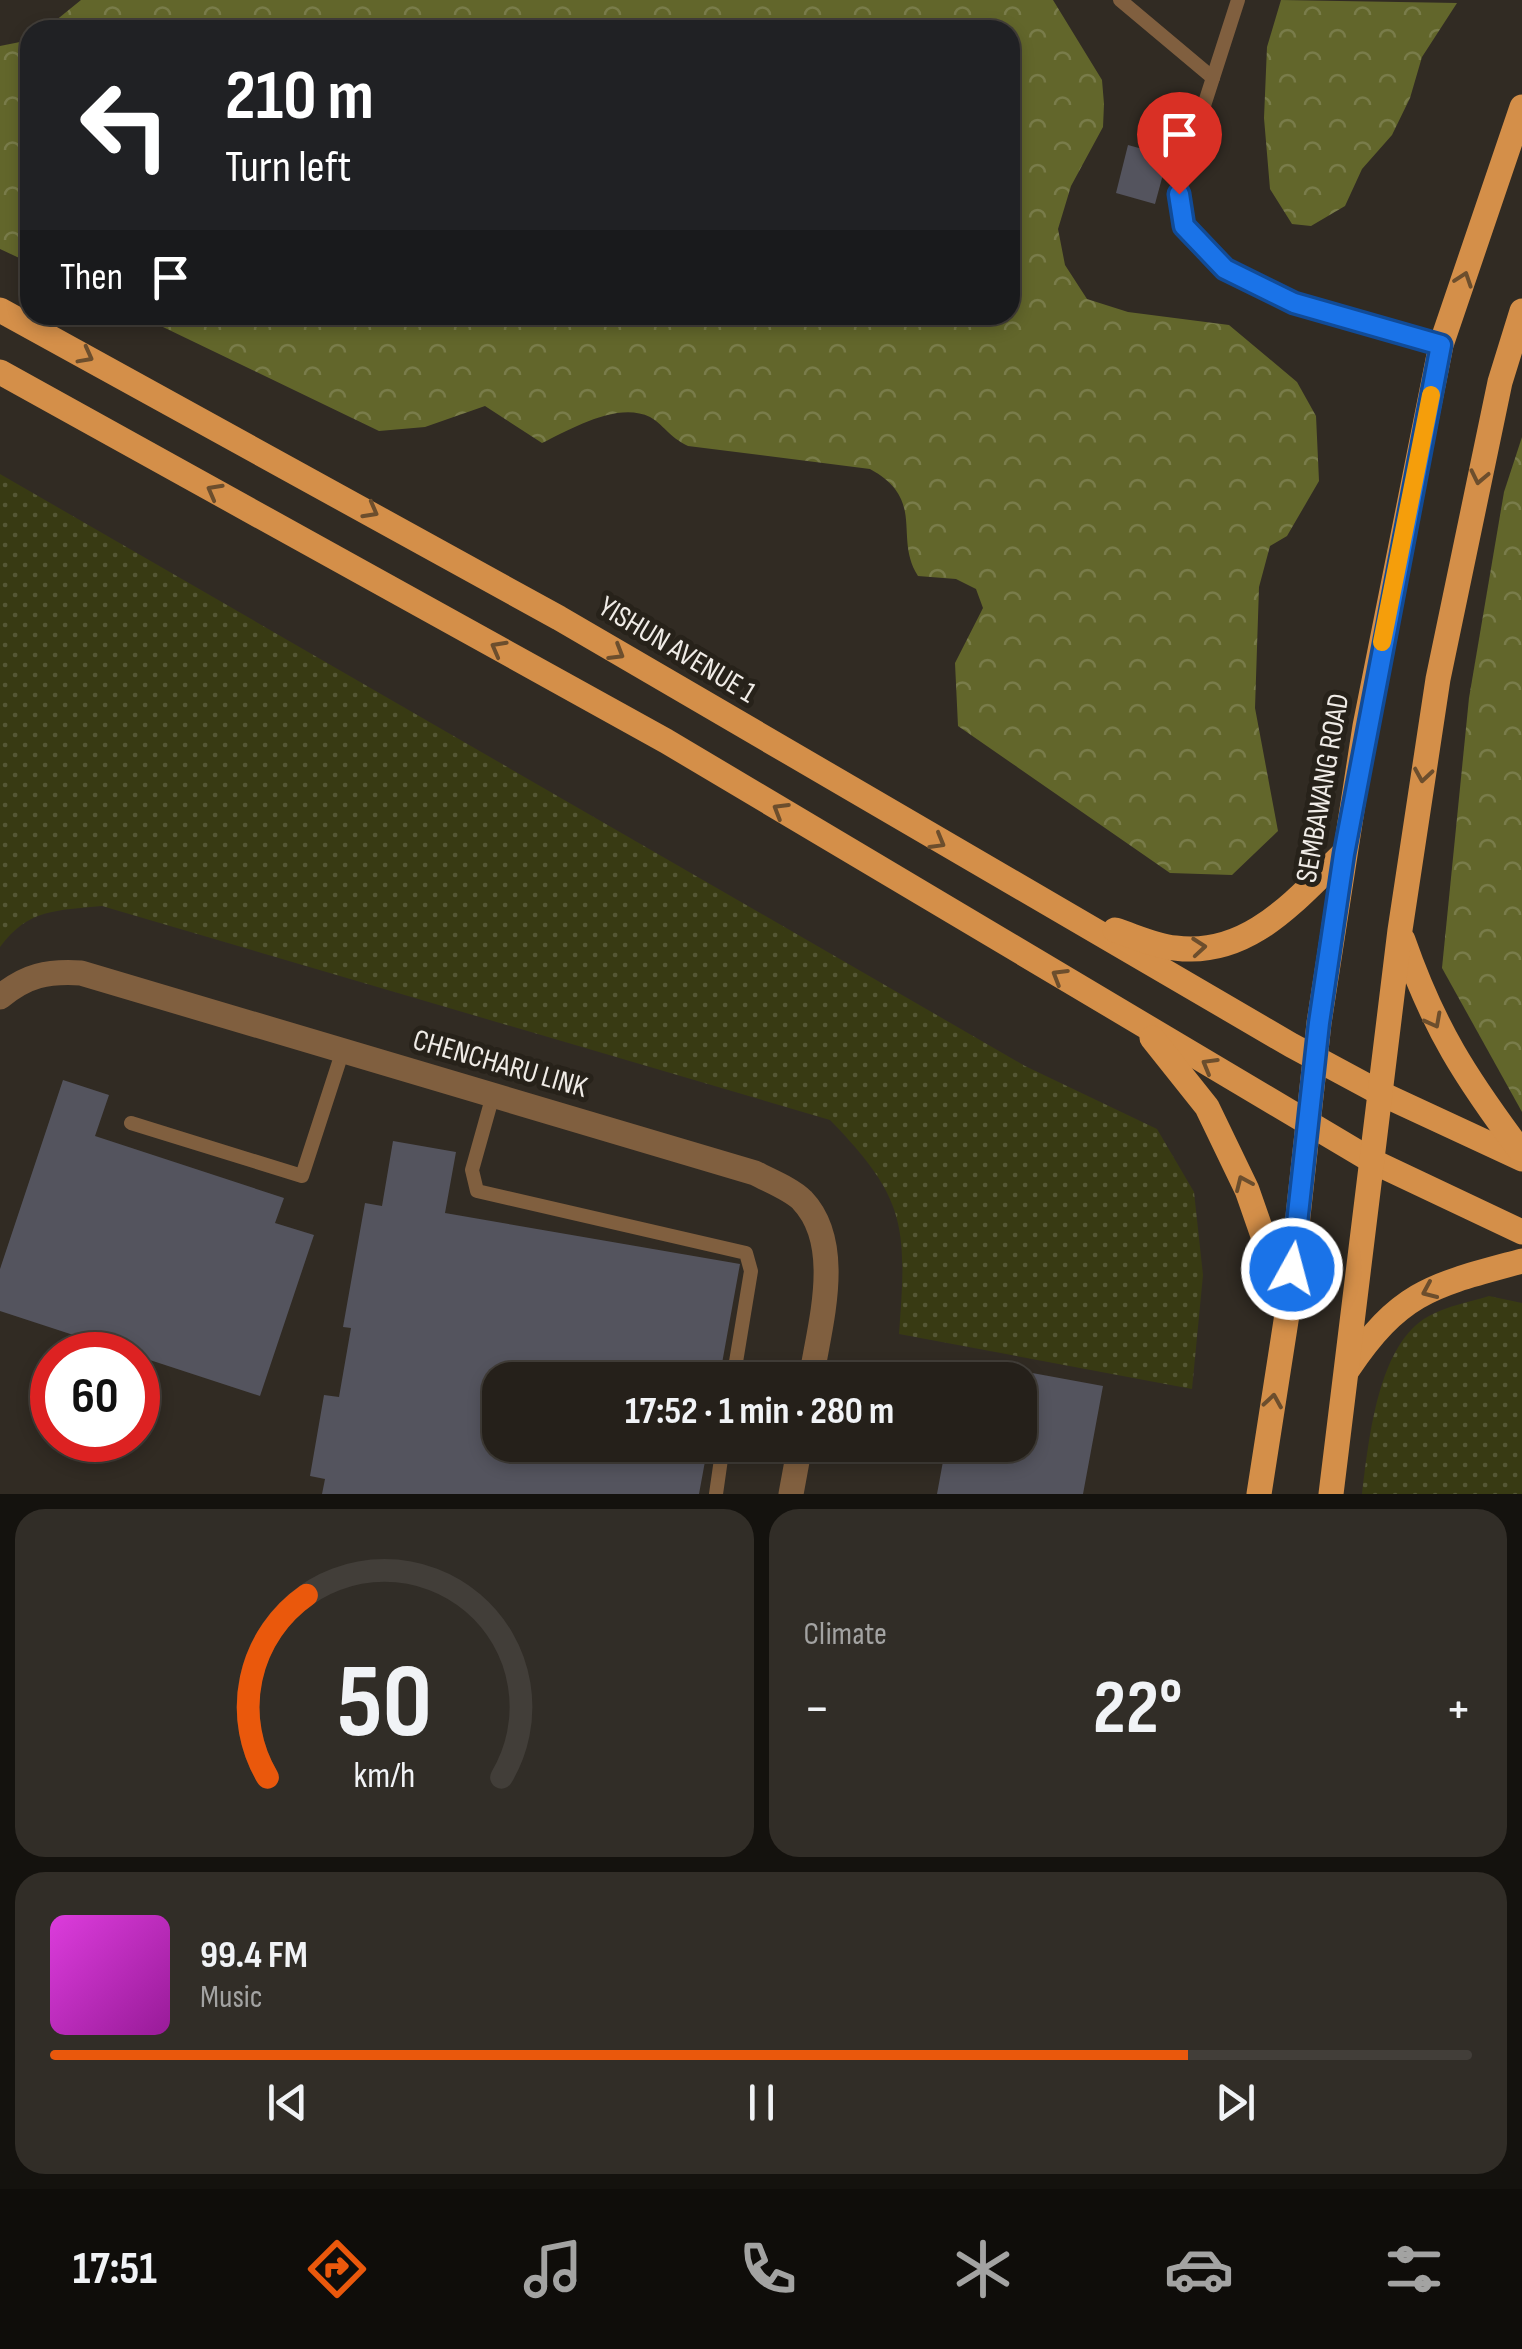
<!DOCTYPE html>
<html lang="en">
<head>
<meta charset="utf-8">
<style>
	:root { --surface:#25201a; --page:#312d27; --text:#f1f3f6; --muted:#a3a3a2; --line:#423e39; --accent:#ea580c }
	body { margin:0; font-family:"Sofia Sans Condensed",sans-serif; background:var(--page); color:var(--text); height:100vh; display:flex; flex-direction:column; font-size:38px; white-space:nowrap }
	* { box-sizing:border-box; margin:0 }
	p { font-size:32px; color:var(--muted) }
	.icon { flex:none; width:55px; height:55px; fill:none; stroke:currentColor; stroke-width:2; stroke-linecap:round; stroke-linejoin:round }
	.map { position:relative; height:1494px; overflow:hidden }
	.panel { display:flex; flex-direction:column; gap:15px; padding:15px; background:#14120e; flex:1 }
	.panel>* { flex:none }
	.guide { position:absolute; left:20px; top:20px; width:1000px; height:305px; border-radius:30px; box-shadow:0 5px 15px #0003,0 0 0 2px var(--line); background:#202124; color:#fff; overflow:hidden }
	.speed { position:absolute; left:30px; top:1332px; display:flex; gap:20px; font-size:50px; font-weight:700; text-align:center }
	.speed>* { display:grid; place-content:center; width:130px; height:130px; border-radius:50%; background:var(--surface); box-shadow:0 5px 15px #0003,0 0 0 2px var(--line); line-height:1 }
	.speed .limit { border:15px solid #d22; background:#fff; color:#111 }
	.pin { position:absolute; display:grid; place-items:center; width:85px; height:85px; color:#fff; margin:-102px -42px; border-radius:50% 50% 50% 0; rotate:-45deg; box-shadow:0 0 10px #0007 }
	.pin .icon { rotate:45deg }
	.me { position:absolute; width:110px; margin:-55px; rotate:7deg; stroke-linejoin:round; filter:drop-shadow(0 0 8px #0008) }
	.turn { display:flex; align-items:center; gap:35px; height:210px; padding:0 40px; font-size:45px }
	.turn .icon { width:130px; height:130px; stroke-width:2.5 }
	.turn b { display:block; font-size:70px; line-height:85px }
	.then { display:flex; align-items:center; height:95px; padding:0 40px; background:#0003; gap:20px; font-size:38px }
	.big { font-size:75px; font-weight:700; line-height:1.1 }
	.panel .tile { flex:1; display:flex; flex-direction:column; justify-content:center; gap:15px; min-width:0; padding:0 35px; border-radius:30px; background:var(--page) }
	.panel .dial { align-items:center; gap:0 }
	.dial svg { height:260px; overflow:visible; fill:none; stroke:var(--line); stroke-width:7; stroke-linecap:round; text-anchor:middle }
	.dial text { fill:var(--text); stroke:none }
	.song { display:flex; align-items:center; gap:30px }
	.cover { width:120px; height:120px; border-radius:15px; background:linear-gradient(135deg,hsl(300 70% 55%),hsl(300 70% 35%)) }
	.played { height:10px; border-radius:5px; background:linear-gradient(90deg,var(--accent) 80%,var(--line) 80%) }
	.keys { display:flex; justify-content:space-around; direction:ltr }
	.heat { display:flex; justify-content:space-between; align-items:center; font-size:55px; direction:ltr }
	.panel .tiles { flex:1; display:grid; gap:15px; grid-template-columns:1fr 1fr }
	.tile:last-child { grid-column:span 2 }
	.trip { position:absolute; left:482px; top:1362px; width:555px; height:100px; border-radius:30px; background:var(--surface); box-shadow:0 5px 15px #0003,0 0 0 2px var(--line); font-weight:700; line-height:100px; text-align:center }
	.menu { display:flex; height:160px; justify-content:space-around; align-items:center; background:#0f0d0a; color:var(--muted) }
	.menu .icon { width:70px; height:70px }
	.menu .selected { color:var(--accent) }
	.menu b { font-size:45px; color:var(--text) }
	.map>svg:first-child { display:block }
	.grass { fill:url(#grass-dots) }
	.forest { fill:url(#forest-crowns) }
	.building { fill:#54545e }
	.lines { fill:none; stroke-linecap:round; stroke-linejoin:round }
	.service { stroke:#805f3f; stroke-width:14 }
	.minor { stroke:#805f3f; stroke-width:25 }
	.primary { stroke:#d48f49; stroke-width:25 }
	.oneway { stroke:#6c4e2d }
	.route-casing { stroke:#114b97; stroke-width:25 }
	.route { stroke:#1a73e8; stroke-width:18 }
	.slow { stroke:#f59e0b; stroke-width:18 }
	.labels { text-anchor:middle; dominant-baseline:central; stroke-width:10; stroke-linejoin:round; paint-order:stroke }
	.street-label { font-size:30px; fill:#f0ece7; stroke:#27221a }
</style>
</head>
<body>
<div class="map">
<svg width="1522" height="1494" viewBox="0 0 1522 1494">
	<defs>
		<pattern id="grass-dots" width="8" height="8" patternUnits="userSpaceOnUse" patternTransform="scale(2.5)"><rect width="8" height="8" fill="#383a13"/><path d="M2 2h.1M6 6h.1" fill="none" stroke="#555735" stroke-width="1.8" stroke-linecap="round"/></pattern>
		<pattern id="forest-crowns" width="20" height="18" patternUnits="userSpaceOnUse" patternTransform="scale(2.5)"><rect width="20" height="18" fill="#62662b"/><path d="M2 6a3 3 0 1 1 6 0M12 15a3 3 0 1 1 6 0" fill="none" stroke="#797c4a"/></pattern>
	</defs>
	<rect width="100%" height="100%" fill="#312b23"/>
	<g class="grass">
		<path d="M0,474L1025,1066L1157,1129L1194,1192L1203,1275L1192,1389L899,1334C907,1227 907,1199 830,1120L102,906C56,911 29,908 0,947Z"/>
		<path d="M1489,1296L1522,1303V1494H1362C1369,1441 1377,1344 1429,1316C1447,1306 1470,1302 1489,1296Z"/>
	</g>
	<g class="forest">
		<path d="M81,0H1053L1102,80L1104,104L1103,127L1071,186L1058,229L1065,265L1087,299L1128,312L1229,325L1297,382L1316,416L1319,481L1287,536L1270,546L1259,587L1255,708L1278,831L1232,875L1170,873L958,726L955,663L983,608L976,589L956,579L918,576C893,537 927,500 870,469L688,446C669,437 663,424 650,417C618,401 571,429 542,443L485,406L425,427L379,431L138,315H1010V30H44Z"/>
		<path d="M1281,0L1457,3L1422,57L1410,98L1392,135L1362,169L1345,206L1311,226L1292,224L1270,189L1264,118L1267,47Z"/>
		<path d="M30,40V263L0,249V46Z"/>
		<path d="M1522,437V1112L1442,968L1469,698L1504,492Z"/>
	</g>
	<g class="building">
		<path d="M1128,145L1168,156L1155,204L1116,193Z"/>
		<path d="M63,1080L109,1095L95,1136L284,1198L275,1223L314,1235L260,1396L0,1311V1269Z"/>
		<path d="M393,1141L456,1152L445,1213L740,1264L719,1380H500V1445H708L699,1494H322L325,1479L310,1476L324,1395L339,1397L351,1328L343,1327L365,1203L382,1206Z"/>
		<path d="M962,1360L1103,1386L1083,1494H937L946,1445H1020V1380H958Z"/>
	</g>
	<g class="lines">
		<g class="service">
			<path d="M1120,0L1213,78"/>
			<path d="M1238,0L1181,177L1183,226L1225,269L1294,303L1441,345"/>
			<path d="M493,1095L472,1170L477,1191L746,1253L751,1271L733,1380"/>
			<path d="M131,1123L302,1176L342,1053"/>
			<path d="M716,1494L723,1445"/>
		</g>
		<g class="minor">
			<path d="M0,997C27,975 47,971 81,973L755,1173C770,1181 791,1189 802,1200C845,1245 819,1326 811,1380"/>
			<path d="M791,1494L800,1445"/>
		</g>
		<g class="primary">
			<path d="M0,310L559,618L1291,1045L1382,1094L1522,1159"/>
			<path d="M0,372L666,741L1374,1162L1522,1232"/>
			<path d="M1115,930C1134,936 1155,946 1175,948C1249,958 1296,899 1344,853"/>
			<path d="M1403,940C1434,1029 1466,1078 1522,1153"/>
			<path d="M1152,1038L1207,1107L1247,1190L1285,1299"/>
			<path d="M1348,1369C1401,1290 1434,1285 1522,1261"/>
			<path d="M1259,1494L1288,1308L1319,1023L1365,726L1441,345L1522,107"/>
			<path d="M1331,1494L1400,930L1438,679L1500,382L1522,311"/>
		</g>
	</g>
	<defs><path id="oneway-chevron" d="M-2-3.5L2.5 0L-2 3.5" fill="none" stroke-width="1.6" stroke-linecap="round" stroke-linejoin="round" transform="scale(2.5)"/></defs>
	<g class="oneway">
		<use href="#oneway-chevron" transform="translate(1464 279) rotate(-71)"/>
		<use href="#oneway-chevron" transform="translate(86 356) rotate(28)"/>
		<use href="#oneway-chevron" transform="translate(1479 477) rotate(102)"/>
		<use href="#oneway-chevron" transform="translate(214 491) rotate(-151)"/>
		<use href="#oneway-chevron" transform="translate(371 511) rotate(29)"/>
		<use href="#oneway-chevron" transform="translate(498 648) rotate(-151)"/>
		<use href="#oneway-chevron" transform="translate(617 653) rotate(31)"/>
		<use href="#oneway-chevron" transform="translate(1423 775) rotate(99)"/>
		<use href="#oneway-chevron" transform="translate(780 810) rotate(-149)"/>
		<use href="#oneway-chevron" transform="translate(938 842) rotate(30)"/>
		<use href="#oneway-chevron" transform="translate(1199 947) rotate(-5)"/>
		<use href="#oneway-chevron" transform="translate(1059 976) rotate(-149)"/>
		<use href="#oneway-chevron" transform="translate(1434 1021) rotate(62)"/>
		<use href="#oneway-chevron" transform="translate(1209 1065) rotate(-150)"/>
		<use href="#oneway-chevron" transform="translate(1243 1183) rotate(-114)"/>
		<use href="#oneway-chevron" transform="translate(1429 1291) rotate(156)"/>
		<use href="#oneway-chevron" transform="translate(1273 1401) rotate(-81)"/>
	</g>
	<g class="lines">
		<defs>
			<path id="route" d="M1179,194L1184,226L1225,269L1294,303L1441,345L1344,854L1319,1023L1292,1269"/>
		</defs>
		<use href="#route" class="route-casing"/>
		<use href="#route" class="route"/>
		<path class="slow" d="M1382,642L1431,395"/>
	</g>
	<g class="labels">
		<g class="street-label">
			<text transform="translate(677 650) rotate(31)">YISHUN AVENUE 1</text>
			<text transform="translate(1323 788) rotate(-80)">SEMBAWANG ROAD</text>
			<text transform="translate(500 1064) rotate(16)">CHENCHARU LINK</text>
		</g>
	</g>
</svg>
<div class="speed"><div class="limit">60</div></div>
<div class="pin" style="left:1179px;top:194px;background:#d93025"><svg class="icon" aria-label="arrive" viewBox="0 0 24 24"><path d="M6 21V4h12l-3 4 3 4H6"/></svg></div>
<svg class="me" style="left:1292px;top:1269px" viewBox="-20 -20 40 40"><circle r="17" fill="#1a73e8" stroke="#fff" stroke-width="3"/><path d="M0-11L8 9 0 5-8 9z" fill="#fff"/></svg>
<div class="trip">17:52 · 1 min · 280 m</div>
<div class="guide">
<div class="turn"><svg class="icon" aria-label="left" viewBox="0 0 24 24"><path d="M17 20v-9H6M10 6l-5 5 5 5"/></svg><div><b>210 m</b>Turn left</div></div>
<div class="then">Then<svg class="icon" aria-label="arrive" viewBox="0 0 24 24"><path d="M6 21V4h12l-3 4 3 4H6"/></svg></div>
</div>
</div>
<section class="panel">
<div class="tiles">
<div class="tile dial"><svg viewBox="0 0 100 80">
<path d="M14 69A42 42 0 1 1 86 69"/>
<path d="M14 69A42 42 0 0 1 26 13" stroke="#ea580c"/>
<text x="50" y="56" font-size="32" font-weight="700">50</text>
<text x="50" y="72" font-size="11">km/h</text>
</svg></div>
<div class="tile"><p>Climate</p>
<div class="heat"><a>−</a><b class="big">22°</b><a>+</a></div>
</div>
<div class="tile">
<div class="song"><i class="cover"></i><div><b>99.4 FM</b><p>Music</p></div></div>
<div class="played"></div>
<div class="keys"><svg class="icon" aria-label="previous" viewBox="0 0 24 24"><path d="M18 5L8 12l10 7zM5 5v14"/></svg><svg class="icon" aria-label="pause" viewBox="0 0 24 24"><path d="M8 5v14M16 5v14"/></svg><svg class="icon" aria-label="next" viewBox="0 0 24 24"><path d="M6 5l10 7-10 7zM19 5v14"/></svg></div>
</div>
</div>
</section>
<nav class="menu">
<b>17:51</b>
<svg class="icon selected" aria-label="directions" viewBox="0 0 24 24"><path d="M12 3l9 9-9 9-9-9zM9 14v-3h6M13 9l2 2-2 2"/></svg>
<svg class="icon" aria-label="music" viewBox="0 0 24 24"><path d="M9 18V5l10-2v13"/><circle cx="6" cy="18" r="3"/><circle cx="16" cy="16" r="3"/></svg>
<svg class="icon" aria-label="phone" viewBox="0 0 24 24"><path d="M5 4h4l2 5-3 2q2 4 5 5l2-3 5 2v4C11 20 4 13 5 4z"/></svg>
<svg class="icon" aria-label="climate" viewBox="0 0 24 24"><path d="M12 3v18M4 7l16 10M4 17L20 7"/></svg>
<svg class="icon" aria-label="car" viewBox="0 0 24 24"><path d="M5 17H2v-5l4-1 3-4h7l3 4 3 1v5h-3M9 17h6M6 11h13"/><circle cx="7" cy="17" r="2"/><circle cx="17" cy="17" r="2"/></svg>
<svg class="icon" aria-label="filters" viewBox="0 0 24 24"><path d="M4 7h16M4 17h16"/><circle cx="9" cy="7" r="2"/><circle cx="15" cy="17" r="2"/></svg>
</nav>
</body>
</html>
